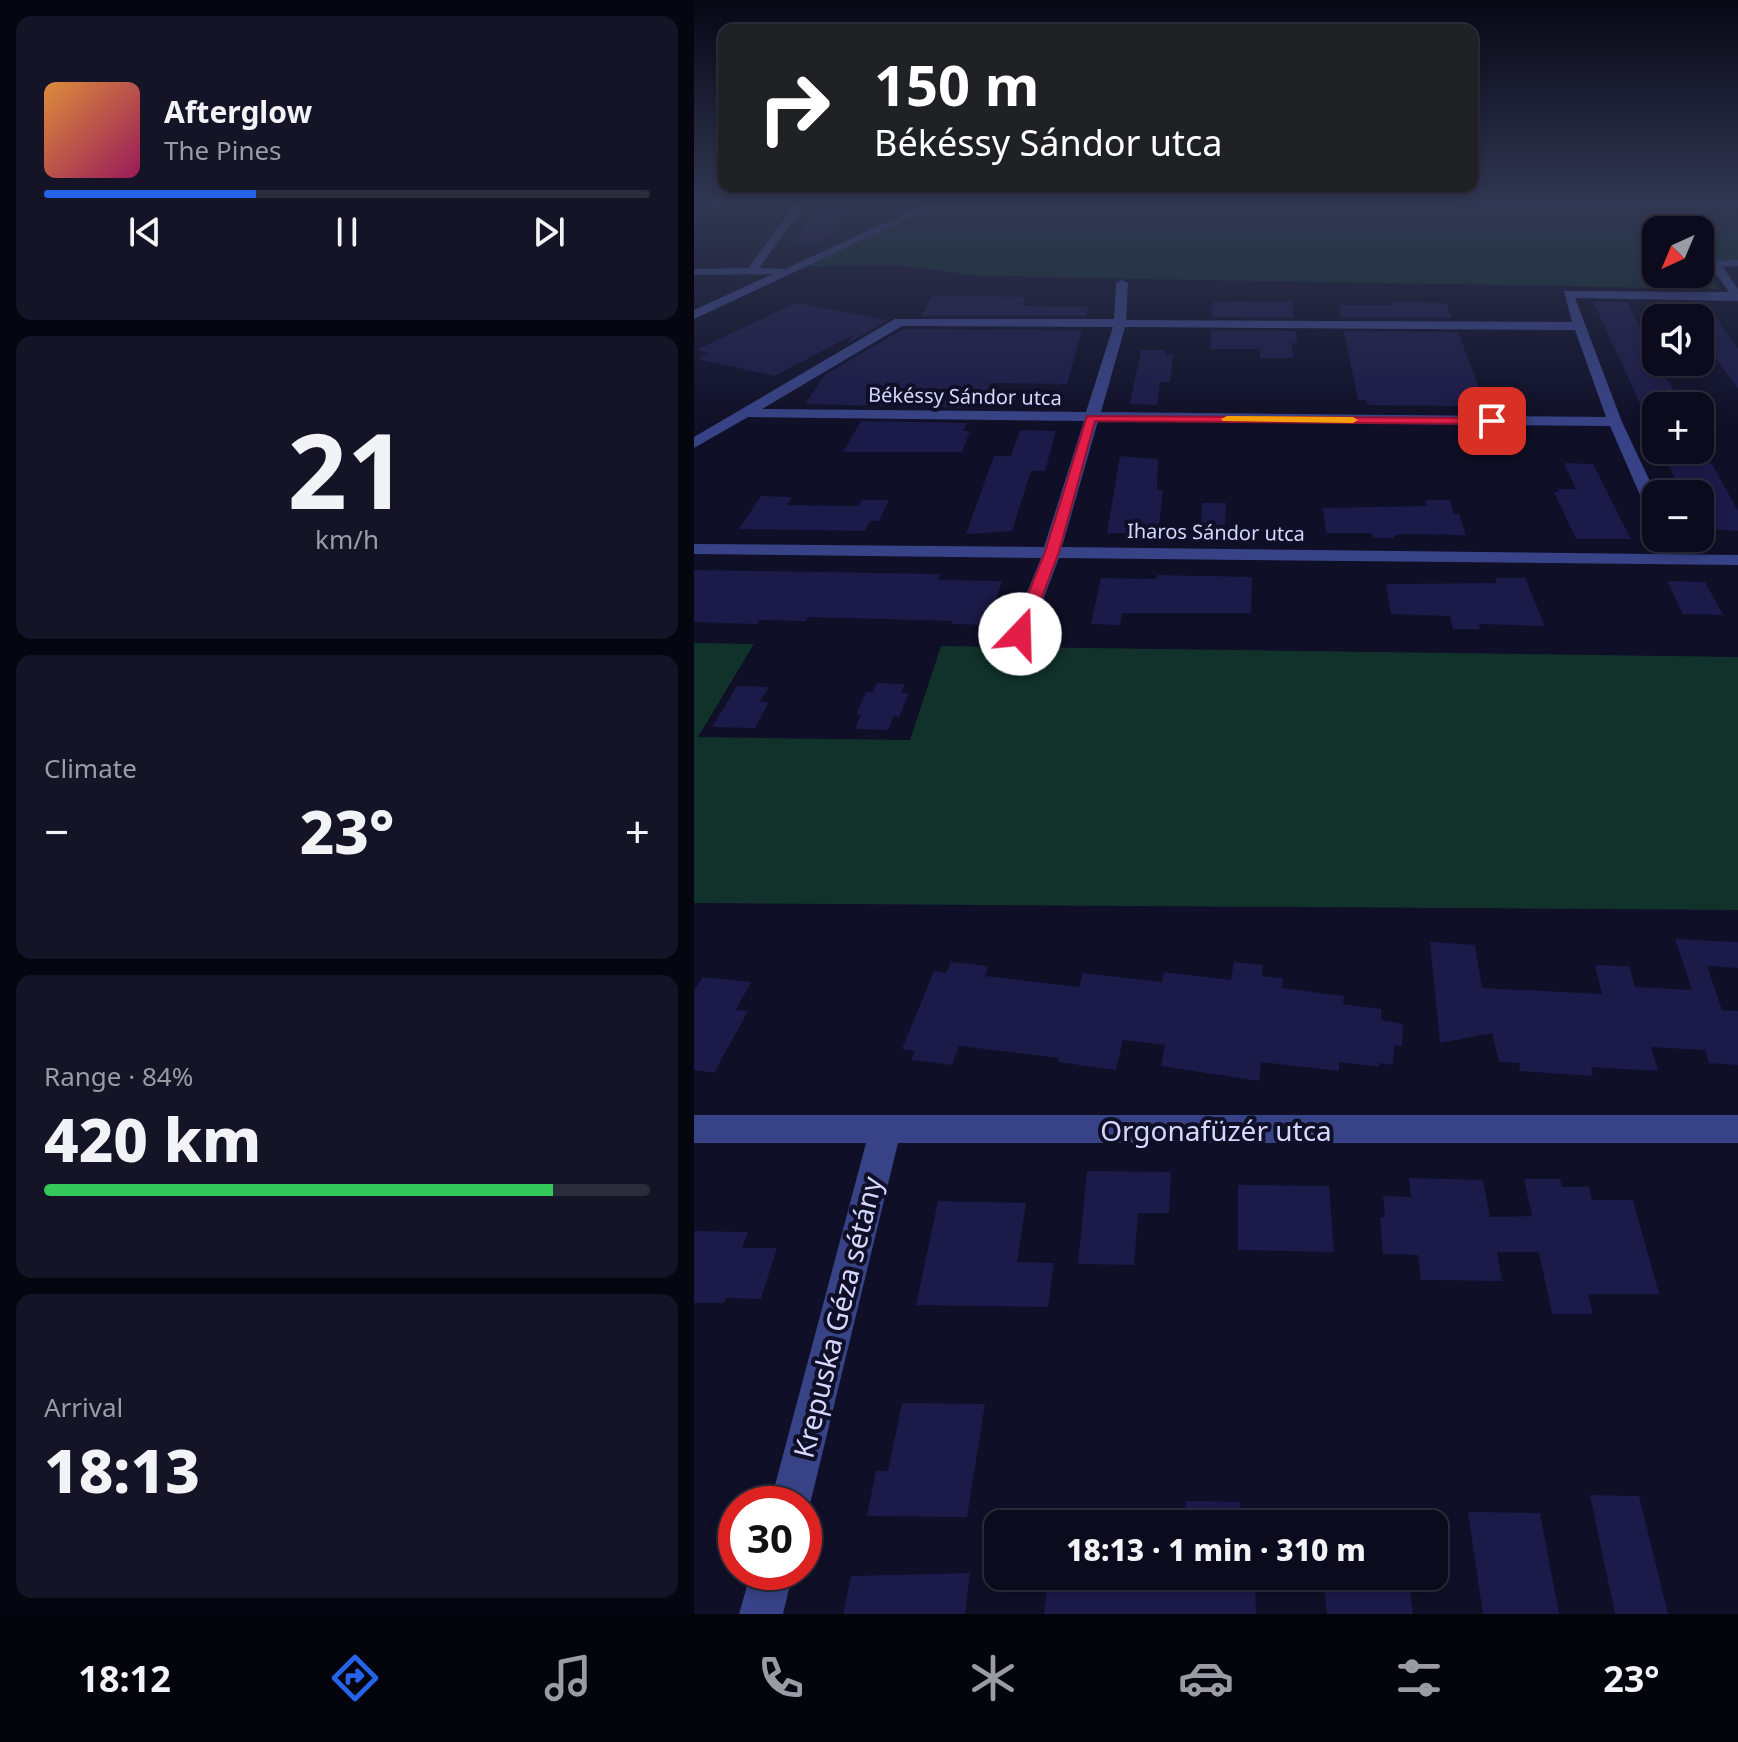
<!DOCTYPE html>
<html lang="en">
<head>
<meta charset="utf-8">
<style>
	:root { --surface:#0b0b1d; --page:#141426; --text:#f1f3f6; --muted:#9a9ba4; --line:#2b2b3b; --accent:#2563eb }
	body { margin:0; font-family:"Noto Sans",sans-serif; background:var(--page); color:var(--text); height:100vh; display:flex; flex-direction:column; font-size:30px; white-space:nowrap }
	* { box-sizing:border-box; margin:0 }
	p { font-size:26px; color:var(--muted) }
	.icon { flex:none; width:44px; height:44px; fill:none; stroke:currentColor; stroke-width:2; stroke-linecap:round; stroke-linejoin:round }
	.map { position:relative; flex:1; overflow:hidden }
	.panel { display:flex; flex-direction:column; gap:16px; padding:16px; background:#060610; width:694px }
	.panel>* { flex:none }
	.top-card { position:absolute; left:24px; top:24px; width:760px; height:168px; border-radius:16px; box-shadow:0 4px 12px #0003,0 0 0 2px var(--line); background:#202124; color:#fff; overflow:hidden }
	.needle { width:52px; rotate:224deg }
	.buttons { position:absolute; left:948px; top:216px; display:grid; gap:16px }
	.buttons a { display:grid; place-items:center; width:72px; height:72px; border-radius:16px; background:var(--surface); box-shadow:0 4px 12px #0003,0 0 0 2px var(--line); font-size:40px }
	.speed { position:absolute; left:24px; top:1486px; display:flex; gap:16px; font-size:40px; font-weight:700; text-align:center }
	.speed>* { display:grid; place-content:center; width:104px; height:104px; border-radius:50%; background:var(--surface); box-shadow:0 4px 12px #0003,0 0 0 2px var(--line); line-height:1 }
	.speed .limit { border:12px solid #d22; background:#fff; color:#111 }
	.pin { position:absolute; display:grid; place-items:center; width:68px; height:68px; color:#fff; margin:-34px; border-radius:16px; box-shadow:0 4px 12px #0006 }
	.me { position:absolute; width:88px; margin:-44px; rotate:21deg; stroke-linejoin:round; filter:drop-shadow(0 0 6px #0008) }
	.turn { display:flex; align-items:center; gap:28px; height:168px; padding:0 24px; font-size:36px }
	.turn .icon { width:104px; height:104px; stroke-width:2.5 }
	.turn b { display:block; font-size:56px; line-height:68px }
	.big { font-size:60px; font-weight:800; line-height:1.1 }
	.panel .widget { flex:1; display:flex; flex-direction:column; justify-content:center; gap:12px; min-width:0; padding:0 28px; border-radius:16px; background:var(--page) }
	.panel .dial { align-items:center; gap:0 }
	.dial b { font-size:104px; line-height:1 }
	.song { display:flex; align-items:center; gap:24px }
	.cover { width:96px; height:96px; border-radius:12px; background:linear-gradient(135deg,hsl(30 70% 55%),hsl(330 70% 35%)) }
	.played { height:8px; border-radius:4px; background:linear-gradient(90deg,var(--accent) 35%,var(--line) 35%) }
	.keys { display:flex; justify-content:space-around; direction:ltr }
	.heat { display:flex; justify-content:space-between; align-items:center; font-size:44px; direction:ltr }
	.charge { height:12px; border-radius:6px; background:linear-gradient(90deg,#34c759 84%,var(--line) 0) }
	.trip { position:absolute; left:290px; top:1510px; width:464px; height:80px; border-radius:16px; background:var(--surface); box-shadow:0 4px 12px #0003,0 0 0 2px var(--line); font-weight:800; line-height:80px; text-align:center }
	.dock { display:flex; height:128px; justify-content:space-around; align-items:center; background:#04040c; color:var(--muted) }
	.dock .icon { width:56px; height:56px }
	.dock .active { color:var(--accent) }
	.dock b { font-size:36px; color:var(--text) }
	main { display:flex; flex:1; min-height:0 }
	.map>svg:first-child { display:block }
	.green { fill:#11312b }
	.building { fill:#1c1a48 }
	.lines { fill:none; stroke-linecap:round; stroke-linejoin:round }
	.minor { fill:#384387; fill-rule:evenodd }
	.route { fill:#e11d48; stroke:#92132f; stroke-width:2 }
	.slow { fill:#f59e0b }
	.labels { text-anchor:middle; dominant-baseline:central; stroke-width:8; stroke-linejoin:round; paint-order:stroke }
	.far-street-label { font-size:20px; fill:#d5d7ff; stroke:#0f0f27 }
	.near-street-label { font-size:28px; fill:#d5d7ff; stroke:#0f0f27 }
</style>
</head>
<body>
<main>
<section class="panel">
<div class="widget">
<div class="song"><i class="cover"></i><div><b>Afterglow</b><p>The Pines</p></div></div>
<div class="played"></div>
<div class="keys"><svg class="icon" aria-label="previous" viewBox="0 0 24 24"><path d="M18 5L8 12l10 7zM5 5v14"/></svg><svg class="icon" aria-label="pause" viewBox="0 0 24 24"><path d="M8 5v14M16 5v14"/></svg><svg class="icon" aria-label="next" viewBox="0 0 24 24"><path d="M6 5l10 7-10 7zM19 5v14"/></svg></div>
</div>
<div class="widget dial"><b>21</b><p>km/h</p></div>
<div class="widget"><p>Climate</p>
<div class="heat"><a>−</a><b class="big">23°</b><a>+</a></div>
</div>
<div class="widget"><p>Range · 84%</p><b class="big">420 km</b><div class="charge"></div></div>
<div class="widget"><p>Arrival</p><b class="big">18:13</b></div>
</section>
<div class="map">
<svg width="1044" height="1614" viewBox="0 0 1044 1614">
	<rect width="100%" height="100%" fill="#0f0f27"/>
	<g class="green">
		<path d="M251,203H1044V262H1006V230H962V274H1006V267L1026,289L285,276L206,265L113,266Z"/>
		<path d="M0,643L60,644L4,737L216,740L247,646L1044,657V910L0,903Z"/>
	</g>
	<g class="building">
		<path d="M127,203H156L128,243L98,244Z"/>
		<path d="M238,296L331,297L328,306L394,307L392,316H227Z"/>
		<path d="M598,301L600,318L517,317L518,302Z"/>
		<path d="M899,301L933,302L962,362L990,406H947Z"/>
		<path d="M698,302L752,303L758,318H647L645,305H699Z"/>
		<path d="M102,303L194,320L153,344L160,334L81,376L3,359L16,353L2,350Z"/>
		<path d="M984,303L1012,304L1044,349V389L1006,337V318H994Z"/>
		<path d="M209,329L388,330L373,384L296,383L293,391H286L279,408L111,404L131,375Z"/>
		<path d="M517,331H602L603,343H598L599,358H566V349H516Z"/>
		<path d="M650,331L764,332L793,409H771L769,406L674,405L672,400H664Z"/>
		<path d="M447,350H471V355H479L476,382H466L463,405L436,404Z"/>
		<path d="M167,421L273,423L269,431H276L268,452H149Z"/>
		<path d="M326,430L362,431L351,471H337L318,531L272,534L300,456H317Z"/>
		<path d="M967,450H1010L1044,511V531L1006,529V494H988Z"/>
		<path d="M426,456L464,459L463,490H469L464,533H413Z"/>
		<path d="M870,463L899,464L937,539H882L860,492H865L864,489H882Z"/>
		<path d="M67,496L98,497L93,505L165,506L168,500H195L185,521H176L171,531L45,529Z"/>
		<path d="M731,500H756L760,514H765L772,535L709,534L700,536V538H679L678,533H632L629,508L733,506Z"/>
		<path d="M508,503H532L531,525H507Z"/>
		<path d="M0,570L247,574L244,580L308,581L293,625L258,624L259,621L114,617L112,621L65,620L63,624L0,622Z"/>
		<path d="M463,575L558,577L557,613H428L426,625L397,624L407,578L462,579Z"/>
		<path d="M801,578H831L851,626L785,624L786,629H759L756,616L697,614L692,584L803,583Z"/>
		<path d="M973,581L1011,582L1029,615L989,614Z"/>
		<path d="M183,683L211,684L207,693H215L205,717L200,716L194,730L161,729L167,715H162L172,692H179Z"/>
		<path d="M43,686L75,687L66,702H75L61,728L18,727Z"/>
		<path d="M981,939L1044,942V968L1013,966L1028,1010L1044,1011V1065L1015,1063L1011,1050L957,1047L964,1071L897,1067L899,1076L826,1071L825,1063L805,1062L798,1033L746,1043L736,942L781,945L788,988L908,994L901,965L935,966L941,987L998,990Z"/>
		<path d="M257,962L294,966L291,976L385,987L389,973L468,982L470,972L537,980L540,962L569,965L568,976L589,978L588,988L650,996L649,1004L687,1009V1020L709,1024L708,1046L700,1045L699,1065L685,1063V1067L645,1062V1071L567,1062L565,1081L467,1066L471,1045L429,1040L422,1070L364,1062L365,1058L265,1046L258,1065L217,1060L221,1051L208,1049L240,971L252,973Z"/>
		<path d="M9,977L57,982L42,1010L54,1011L20,1073L0,1070V991Z"/>
		<path d="M393,1171L477,1172L475,1213H444L440,1265L384,1264Z"/>
		<path d="M715,1178L789,1180L796,1217L838,1216L830,1179H866L868,1187H895L898,1200H939L965,1294H894L899,1314H858L845,1252H803L808,1281L727,1280L724,1255L689,1254L686,1217H691L689,1196L717,1197Z"/>
		<path d="M544,1185L635,1186L640,1252L544,1250Z"/>
		<path d="M244,1201L332,1203L323,1262L360,1263L354,1307L222,1305Z"/>
		<path d="M0,1231L54,1232L48,1248H83L67,1299L32,1298L30,1303H0Z"/>
		<path d="M208,1403L291,1404L273,1517L173,1516L182,1471H194Z"/>
		<path d="M896,1495L945,1496L974,1614H921Z"/>
		<path d="M492,1501L546,1502V1524H491Z"/>
		<path d="M774,1512L846,1513L865,1614H789Z"/>
		<path d="M276,1573L271,1614H149L157,1576Z"/>
		<path d="M354,1576H561L562,1614H350Z"/>
		<path d="M629,1576H714L719,1614H633Z"/>
	</g>
	<g class="lines">
		<g class="minor">
			<path d="M102,203H112L65,268L91,269L234,203H248L0,319V310L79,274L0,275V269L54,268Z"/>
			<path d="M1044,260V266L1029,267L1044,289V301L881,298L928,422L962,494V516L953,511L916,426L404,421L368,547L1044,555V565L365,558L336,634L326,640L316,634L347,558L0,554V544L350,547L390,421L54,417L0,448V437L201,319H420L422,283L428,280L434,283L432,320L878,322L870,291L1035,292L1015,264L1021,261ZM208,326L419,327L392,412L68,409ZM431,327L881,330L912,417L407,412Z"/>
			<path d="M0,1115H1044V1143H204L116,1504L110,1518V1504H76L172,1143H0Z"/>
			<path d="M57,1572H99L89,1614H45Z"/>
		</g>
	</g>
	<linearGradient id="sky" x2="0" y2="1"><stop stop-color="#080815"/><stop offset="0.47" stop-color="#313752"/><stop offset="1" stop-color="#313752" stop-opacity="0"/></linearGradient>
	<rect width="1044" height="429" fill="url(#sky)"/>
	<path class="route" d="M393,416L798,418L803,421L798,424L401,421L365,552L334,634L326,638L321,637L318,634L351,552Z"/>
	<path class="slow" d="M533,416L659,417L664,420L659,423L529,421L527,419Z"/>
	<g class="labels">
		<g class="far-street-label">
			<text transform="translate(271 396) rotate(1)">Békéssy Sándor utca</text>
			<text transform="translate(522 532) rotate(1)">Iharos Sándor utca</text>
		</g>
		<g class="near-street-label">
			<text x="522" y="1130">Orgonafüzér utca</text>
			<text transform="translate(143 1317) rotate(-76)">Krepuska Géza sétány</text>
		</g>
	</g>
</svg>
<div class="buttons">
<a><svg class="needle" viewBox="-14 -14 28 28"><path d="M0-13l5 13h-10z" fill="#e53935"/><path d="M0 13l5-13h-10z" fill="#9a9ba4"/></svg></a>
<a><svg class="icon" aria-label="sound" viewBox="0 0 24 24"><path d="M4 9h4l5-4v14l-5-4H4zM17 9q2 3 0 6"/></svg></a>
<a>+</a>
<a>−</a>
</div>
<div class="speed"><div class="limit">30</div></div>
<div class="pin" style="left:798px;top:421px;background:#d93025"><svg class="icon" aria-label="arrive" viewBox="0 0 24 24"><path d="M6 21V4h12l-3 4 3 4H6"/></svg></div>
<svg class="me" style="left:326px;top:634px" viewBox="-20 -20 40 40"><circle r="19" fill="#fff"/><path d="M0-13L10 11 0 6-10 11z" fill="#e11d48"/></svg>
<div class="trip">18:13 · 1 min · 310 m</div>
<div class="top-card">
<div class="turn"><svg class="icon" aria-label="right" viewBox="0 0 24 24"><path d="M7 20v-9h11M14 6l5 5-5 5"/></svg><div><b>150 m</b>Békéssy Sándor utca</div></div>
</div>
</div>
</main>
<nav class="dock">
<b>18:12</b>
<svg class="icon active" aria-label="directions" viewBox="0 0 24 24"><path d="M12 3l9 9-9 9-9-9zM9 14v-3h6M13 9l2 2-2 2"/></svg>
<svg class="icon" aria-label="music" viewBox="0 0 24 24"><path d="M9 18V5l10-2v13"/><circle cx="6" cy="18" r="3"/><circle cx="16" cy="16" r="3"/></svg>
<svg class="icon" aria-label="phone" viewBox="0 0 24 24"><path d="M5 4h4l2 5-3 2q2 4 5 5l2-3 5 2v4C11 20 4 13 5 4z"/></svg>
<svg class="icon" aria-label="climate" viewBox="0 0 24 24"><path d="M12 3v18M4 7l16 10M4 17L20 7"/></svg>
<svg class="icon" aria-label="car" viewBox="0 0 24 24"><path d="M5 17H2v-5l4-1 3-4h7l3 4 3 1v5h-3M9 17h6M6 11h13"/><circle cx="7" cy="17" r="2"/><circle cx="17" cy="17" r="2"/></svg>
<svg class="icon" aria-label="filters" viewBox="0 0 24 24"><path d="M4 7h16M4 17h16"/><circle cx="9" cy="7" r="2"/><circle cx="15" cy="17" r="2"/></svg>
<b>23°</b>
</nav>
</body>
</html>
